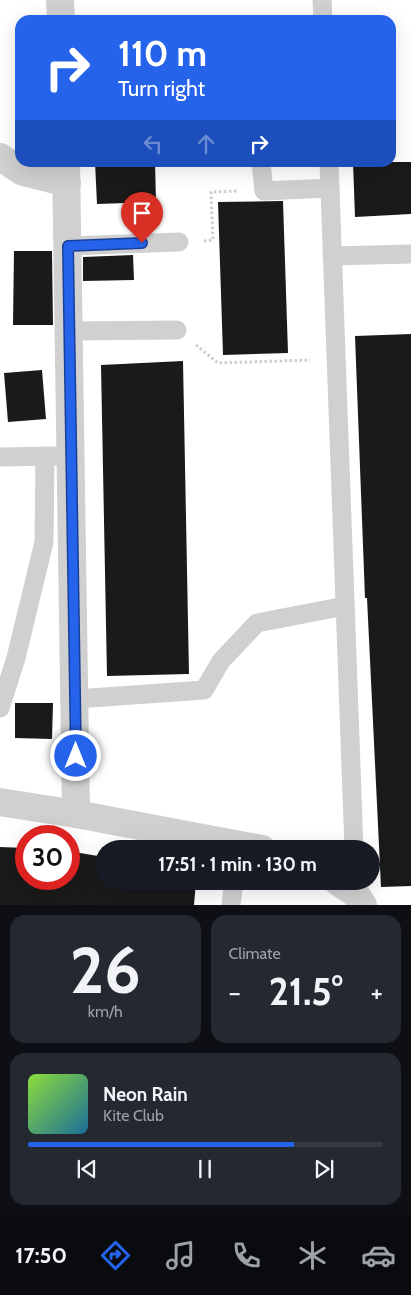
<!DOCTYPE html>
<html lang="en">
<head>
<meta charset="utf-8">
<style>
	:root { --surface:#171b24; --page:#242831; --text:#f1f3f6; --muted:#9ea1a6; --line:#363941; --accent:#2563eb }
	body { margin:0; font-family:Cabin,sans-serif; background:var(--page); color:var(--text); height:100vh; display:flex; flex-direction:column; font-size:19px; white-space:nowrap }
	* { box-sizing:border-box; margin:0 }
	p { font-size:16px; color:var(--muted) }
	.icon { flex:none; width:28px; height:28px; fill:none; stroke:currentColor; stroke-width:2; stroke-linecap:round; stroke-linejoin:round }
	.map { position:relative; height:905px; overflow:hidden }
	.drawer { display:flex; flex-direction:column; gap:10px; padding:10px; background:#0d0f14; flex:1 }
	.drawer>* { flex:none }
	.banner { position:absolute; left:15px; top:15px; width:381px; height:152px; border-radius:15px; box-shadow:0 5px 20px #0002; background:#2563eb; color:#fff; overflow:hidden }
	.speed { position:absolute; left:15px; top:825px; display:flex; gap:10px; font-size:25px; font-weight:700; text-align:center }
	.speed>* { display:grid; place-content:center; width:65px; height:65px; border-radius:50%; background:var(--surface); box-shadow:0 5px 20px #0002; line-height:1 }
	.speed .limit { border:8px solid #d22; background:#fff; color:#111 }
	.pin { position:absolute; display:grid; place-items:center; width:42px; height:42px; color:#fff; margin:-51px -21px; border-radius:50% 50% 50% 0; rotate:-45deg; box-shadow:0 0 5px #0007 }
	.pin .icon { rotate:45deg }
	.me { position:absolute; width:55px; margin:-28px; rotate:0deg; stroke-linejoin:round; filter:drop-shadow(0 0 4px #0008) }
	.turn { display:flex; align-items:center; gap:18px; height:105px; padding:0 20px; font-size:22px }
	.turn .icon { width:65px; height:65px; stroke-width:2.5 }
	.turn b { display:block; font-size:35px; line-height:42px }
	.lanes { display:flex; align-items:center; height:48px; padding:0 20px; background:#0003; justify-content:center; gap:25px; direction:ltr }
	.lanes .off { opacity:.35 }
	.big { font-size:38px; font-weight:800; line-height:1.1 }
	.drawer .card { flex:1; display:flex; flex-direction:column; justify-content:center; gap:8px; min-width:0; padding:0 18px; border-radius:15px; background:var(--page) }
	.drawer .dial { align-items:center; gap:0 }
	.dial b { font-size:65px; line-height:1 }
	.song { display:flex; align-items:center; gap:15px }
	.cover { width:60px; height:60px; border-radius:8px; background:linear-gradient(135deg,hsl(90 70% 55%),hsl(200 70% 35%)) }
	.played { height:5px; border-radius:2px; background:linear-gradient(90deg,var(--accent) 75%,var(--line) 75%) }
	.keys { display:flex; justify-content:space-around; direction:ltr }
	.heat { display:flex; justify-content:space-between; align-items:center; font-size:28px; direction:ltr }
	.drawer .tiles { flex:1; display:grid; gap:10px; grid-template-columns:1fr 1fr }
	.card:last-child { grid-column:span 2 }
	.trip { position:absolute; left:95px; top:840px; width:285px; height:50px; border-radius:25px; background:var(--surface); box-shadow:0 5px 20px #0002; font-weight:800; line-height:50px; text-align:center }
	.dock { display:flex; height:80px; justify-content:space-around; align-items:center; background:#090b0e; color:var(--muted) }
	.dock .icon { width:35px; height:35px }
	.dock .active { color:var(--accent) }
	.dock b { font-size:22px; color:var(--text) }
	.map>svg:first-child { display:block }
	.building { fill:#1a1a1a }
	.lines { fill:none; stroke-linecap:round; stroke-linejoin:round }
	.path { stroke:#cdcdcd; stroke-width:3; stroke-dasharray:2.5 2.5; stroke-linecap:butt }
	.service { stroke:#d0d0d0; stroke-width:19 }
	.minor { stroke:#d0d0d0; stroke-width:28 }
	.route-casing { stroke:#184099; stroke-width:12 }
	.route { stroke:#2563eb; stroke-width:9 }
</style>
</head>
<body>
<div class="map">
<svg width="411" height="905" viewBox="0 0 411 905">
	<rect width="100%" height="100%" fill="#fff"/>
	<g class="building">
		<path d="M95,162H155L156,202L97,204Z"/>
		<path d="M353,162H411V214L355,217Z"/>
		<path d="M283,201L288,353L223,355L218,202Z"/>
		<path d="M14,251H52L53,325H13Z"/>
		<path d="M133,255L134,280L83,281V257Z"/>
		<path d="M411,334V886L381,887L367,598H365L355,336Z"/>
		<path d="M183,361L189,674L107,676L101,365Z"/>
		<path d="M42,370L46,419L8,422L4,373Z"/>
		<path d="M15,703H53L52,739L15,738Z"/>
		<path d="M0,847L26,848V879H69V853L74,852L104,857V881H196L194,905H0Z"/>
	</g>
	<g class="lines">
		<g class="path">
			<path d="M204,241L213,240L211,192L238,191"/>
			<path d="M196,345L218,363L310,360"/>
		</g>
		<g class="service">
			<path d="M322,0L323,20"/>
			<path d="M261,162L264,191L330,188"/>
			<path d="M329,162L354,849"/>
			<path d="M68,246L179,242"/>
			<path d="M332,256L411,254"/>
			<path d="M70,331L177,330"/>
			<path d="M0,457L58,456"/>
			<path d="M76,699L204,690L221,661L257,623L345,606"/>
			<path d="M0,708L16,658L44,542L45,456"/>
			<path d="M231,905L234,881"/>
		</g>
		<g class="minor">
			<path d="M60,0L61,20"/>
			<path d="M0,157L23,172L67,183"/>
			<path d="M66,162L76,814"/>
			<path d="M0,802L76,814L262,849"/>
			<path d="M337,881L355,893L363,905"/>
		</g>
	</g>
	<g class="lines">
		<defs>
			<path id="route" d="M76,756L68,246L142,243"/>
		</defs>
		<use href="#route" class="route-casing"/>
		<use href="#route" class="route"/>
	</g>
</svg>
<div class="speed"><div class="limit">30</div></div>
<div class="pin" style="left:142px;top:243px;background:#d93025"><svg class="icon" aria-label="arrive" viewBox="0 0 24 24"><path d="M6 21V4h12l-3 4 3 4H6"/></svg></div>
<svg class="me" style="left:76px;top:756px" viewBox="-20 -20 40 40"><circle r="17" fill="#2563eb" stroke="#fff" stroke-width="3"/><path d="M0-11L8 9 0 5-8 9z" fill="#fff"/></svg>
<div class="trip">17:51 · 1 min · 130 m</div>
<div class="banner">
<div class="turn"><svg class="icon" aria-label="right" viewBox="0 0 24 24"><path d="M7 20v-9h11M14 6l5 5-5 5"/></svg><div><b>110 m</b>Turn right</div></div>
<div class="lanes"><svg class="icon off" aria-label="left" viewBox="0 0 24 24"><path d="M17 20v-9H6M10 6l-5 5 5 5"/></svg><svg class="icon off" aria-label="ahead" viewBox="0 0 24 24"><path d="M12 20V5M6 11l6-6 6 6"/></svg><svg class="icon" aria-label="right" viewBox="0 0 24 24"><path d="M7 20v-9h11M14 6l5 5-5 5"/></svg></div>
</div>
</div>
<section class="drawer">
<div class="tiles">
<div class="card dial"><b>26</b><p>km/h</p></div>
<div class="card"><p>Climate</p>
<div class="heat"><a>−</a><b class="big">21.5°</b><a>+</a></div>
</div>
<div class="card">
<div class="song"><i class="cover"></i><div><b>Neon Rain</b><p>Kite Club</p></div></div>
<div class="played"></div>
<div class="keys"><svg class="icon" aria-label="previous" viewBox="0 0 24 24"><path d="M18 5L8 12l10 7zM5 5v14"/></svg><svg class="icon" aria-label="pause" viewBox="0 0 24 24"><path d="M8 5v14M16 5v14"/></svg><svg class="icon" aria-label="next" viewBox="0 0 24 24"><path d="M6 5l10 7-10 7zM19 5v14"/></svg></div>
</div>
</div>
</section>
<nav class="dock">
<b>17:50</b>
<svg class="icon active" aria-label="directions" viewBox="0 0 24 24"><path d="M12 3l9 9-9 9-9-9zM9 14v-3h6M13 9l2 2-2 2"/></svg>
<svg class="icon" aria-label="music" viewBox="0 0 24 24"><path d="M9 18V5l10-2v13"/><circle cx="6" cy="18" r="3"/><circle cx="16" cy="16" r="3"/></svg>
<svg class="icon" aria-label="phone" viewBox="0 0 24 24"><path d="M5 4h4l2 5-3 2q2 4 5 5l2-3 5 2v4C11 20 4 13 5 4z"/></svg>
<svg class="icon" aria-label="climate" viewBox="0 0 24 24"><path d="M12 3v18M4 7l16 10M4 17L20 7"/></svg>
<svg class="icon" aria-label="car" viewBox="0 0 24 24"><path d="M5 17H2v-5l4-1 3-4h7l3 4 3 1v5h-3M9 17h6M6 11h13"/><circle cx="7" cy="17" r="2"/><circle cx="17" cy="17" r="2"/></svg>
</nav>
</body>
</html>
